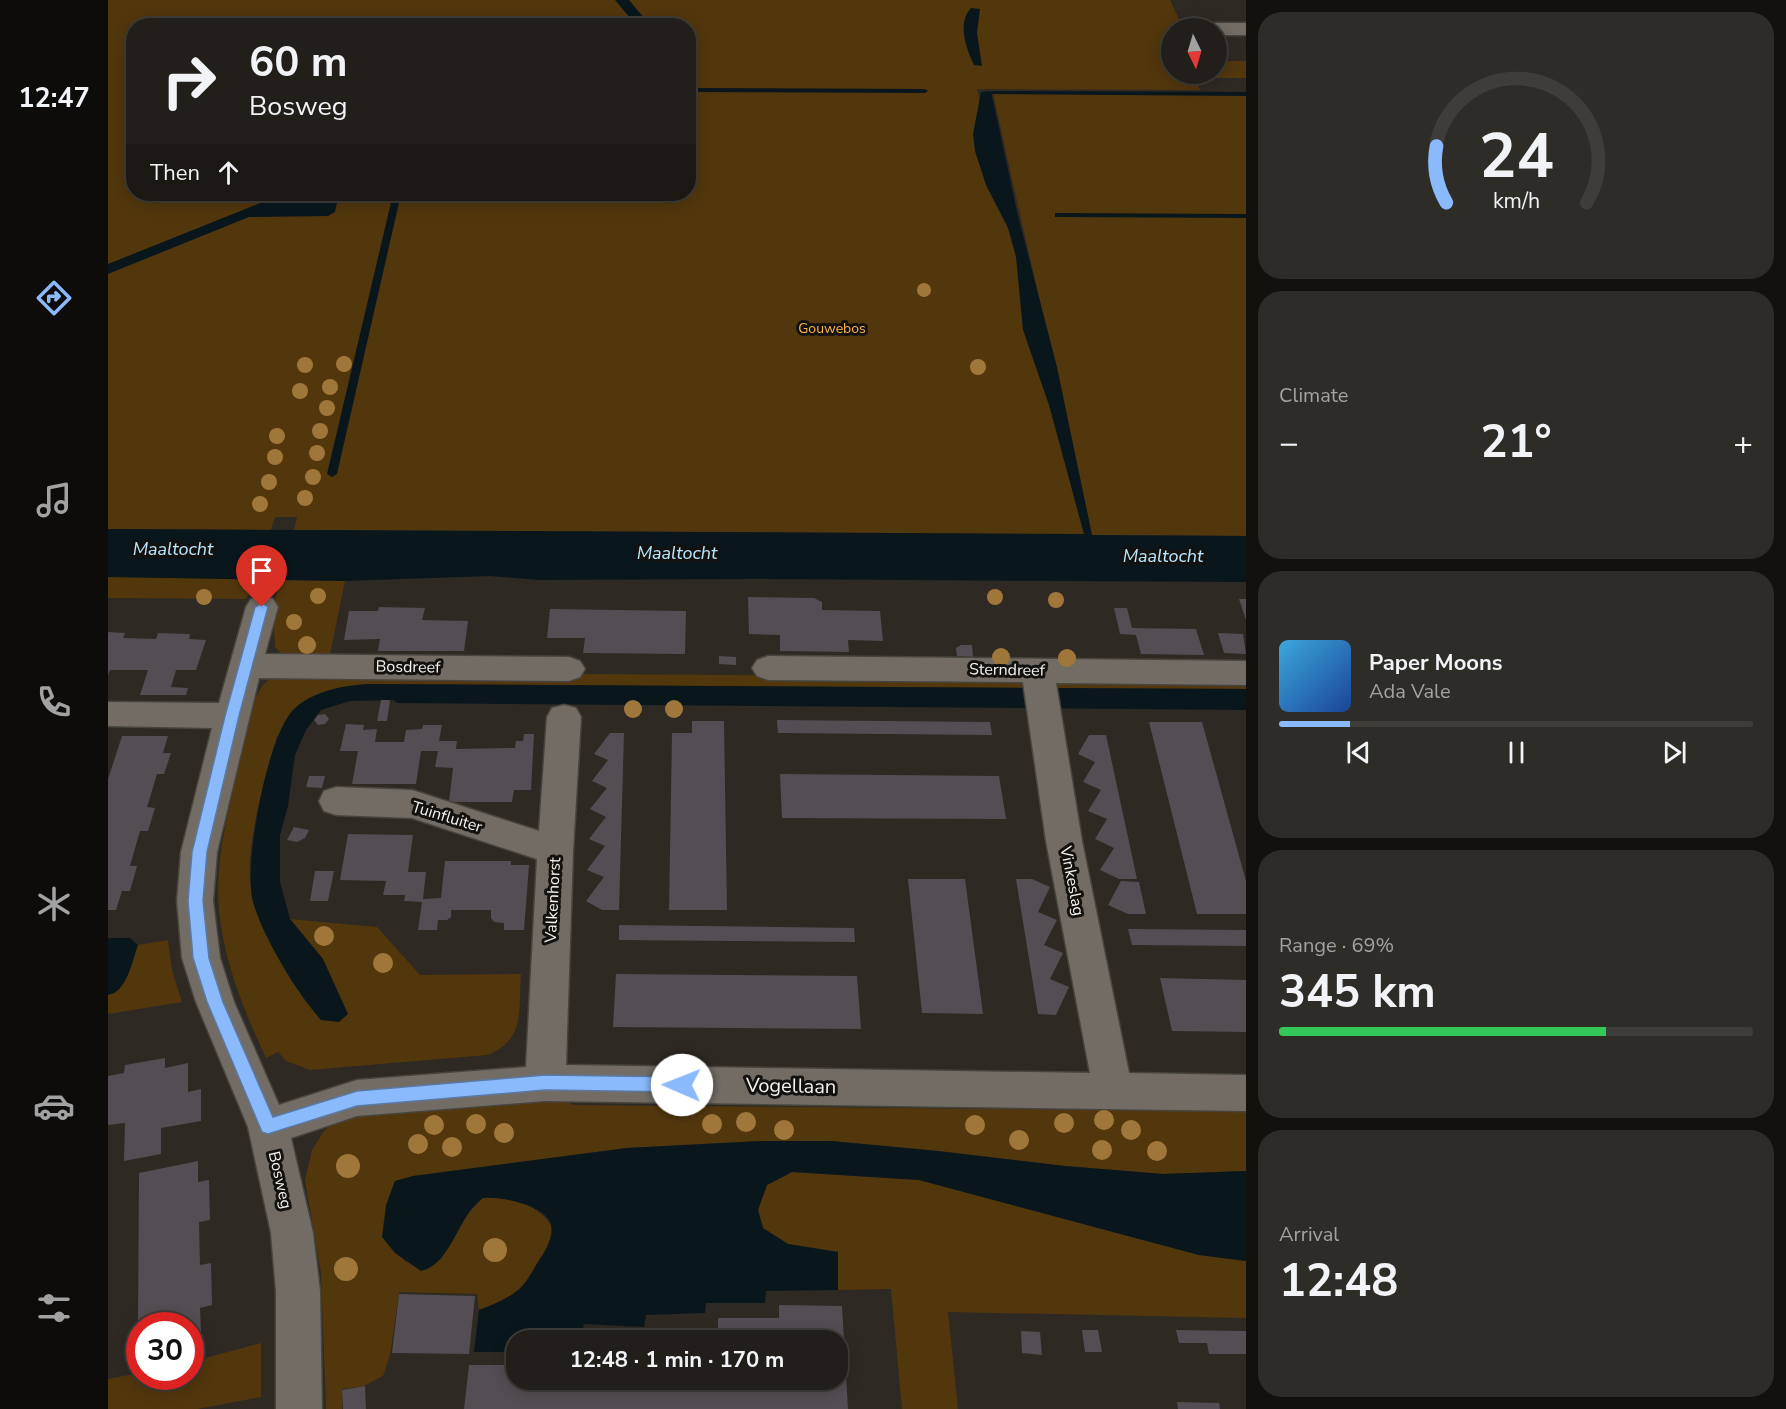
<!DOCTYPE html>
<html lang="en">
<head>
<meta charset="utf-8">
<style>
	:root { --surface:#221f1a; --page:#2e2c27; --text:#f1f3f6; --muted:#a2a2a2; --line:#3f3d39; --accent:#8abafc }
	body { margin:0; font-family:"Nunito Sans",sans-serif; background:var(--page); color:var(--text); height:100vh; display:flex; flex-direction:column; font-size:22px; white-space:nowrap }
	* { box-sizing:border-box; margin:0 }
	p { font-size:20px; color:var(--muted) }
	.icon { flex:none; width:33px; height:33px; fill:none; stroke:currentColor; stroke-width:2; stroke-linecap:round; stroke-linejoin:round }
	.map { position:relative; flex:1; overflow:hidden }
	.sheet { display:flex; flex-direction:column; gap:12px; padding:12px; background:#13110e; width:540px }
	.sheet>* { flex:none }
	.banner { position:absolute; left:18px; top:18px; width:570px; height:183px; border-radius:24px; box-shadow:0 3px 15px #0003,0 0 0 2px var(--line); background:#221f1a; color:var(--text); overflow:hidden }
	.needle { width:39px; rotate:175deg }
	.tools { position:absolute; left:1053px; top:18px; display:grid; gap:12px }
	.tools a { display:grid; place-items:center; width:66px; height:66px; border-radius:50%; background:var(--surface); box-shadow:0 3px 15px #0003,0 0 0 2px var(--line); font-size:30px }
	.speed { position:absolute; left:18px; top:1312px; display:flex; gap:12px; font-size:30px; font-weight:700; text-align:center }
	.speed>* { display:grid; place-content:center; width:78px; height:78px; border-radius:50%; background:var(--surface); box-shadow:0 3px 15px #0003,0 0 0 2px var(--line); line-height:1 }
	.speed .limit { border:9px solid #d22; background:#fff; color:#111 }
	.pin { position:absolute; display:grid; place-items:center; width:51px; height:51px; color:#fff; margin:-62px -26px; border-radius:50% 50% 50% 0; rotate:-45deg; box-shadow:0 0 6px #0007 }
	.pin .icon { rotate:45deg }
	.me { position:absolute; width:66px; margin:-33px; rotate:271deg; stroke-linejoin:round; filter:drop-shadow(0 0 4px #0008) }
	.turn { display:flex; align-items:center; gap:21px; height:126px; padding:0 24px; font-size:27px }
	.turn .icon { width:78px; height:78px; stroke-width:2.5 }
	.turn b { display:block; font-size:42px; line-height:51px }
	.then { display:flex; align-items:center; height:57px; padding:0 24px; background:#0003; gap:12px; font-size:22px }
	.big { font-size:45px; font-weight:700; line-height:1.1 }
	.sheet .widget { flex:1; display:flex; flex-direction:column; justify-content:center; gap:9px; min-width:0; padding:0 21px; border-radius:24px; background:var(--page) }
	.sheet .dial { align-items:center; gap:0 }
	.dial svg { height:156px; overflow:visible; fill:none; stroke:var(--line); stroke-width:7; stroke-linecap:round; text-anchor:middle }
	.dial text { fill:var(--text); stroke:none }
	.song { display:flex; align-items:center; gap:18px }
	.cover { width:72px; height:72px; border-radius:9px; background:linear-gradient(135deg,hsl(200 70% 55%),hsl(220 70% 35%)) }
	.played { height:6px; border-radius:3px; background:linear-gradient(90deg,var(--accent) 15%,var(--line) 15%) }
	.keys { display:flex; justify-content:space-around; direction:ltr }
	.heat { display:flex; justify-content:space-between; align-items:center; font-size:33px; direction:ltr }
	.charge { height:9px; border-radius:4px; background:linear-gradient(90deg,#34c759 69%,var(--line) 0) }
	.trip { position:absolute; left:398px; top:1330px; width:342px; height:60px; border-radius:24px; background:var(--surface); box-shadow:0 3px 15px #0003,0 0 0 2px var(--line); font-weight:700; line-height:60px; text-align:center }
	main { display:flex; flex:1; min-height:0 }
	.menu { display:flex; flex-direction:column; width:108px; justify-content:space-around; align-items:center; background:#0e0c0a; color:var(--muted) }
	.menu .icon { width:42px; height:42px }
	.menu .on { color:var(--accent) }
	.menu b { font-size:27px; color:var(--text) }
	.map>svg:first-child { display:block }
	.green { fill:#52370d; fill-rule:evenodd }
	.water { fill:#09171d }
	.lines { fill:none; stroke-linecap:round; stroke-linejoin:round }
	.stream { fill:#09171d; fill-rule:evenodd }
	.building { fill:#544d53 }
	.minor-casing { stroke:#47443e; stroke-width:3 }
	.minor { fill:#726c65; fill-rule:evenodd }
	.tree { fill:#a0773a }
	.route { fill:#8abafc; stroke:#5a79a4; stroke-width:1.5 }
	.labels { text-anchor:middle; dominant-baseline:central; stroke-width:6; stroke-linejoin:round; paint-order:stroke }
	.far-park-label { font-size:14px; fill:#feb74c; stroke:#14120f }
	.street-label { font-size:16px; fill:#f6f3ef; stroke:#14120f }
	.water-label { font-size:18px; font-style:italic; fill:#b9e9ff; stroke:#14120f }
	.near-street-label { font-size:20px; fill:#f6f3ef; stroke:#14120f }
</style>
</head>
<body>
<main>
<nav class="menu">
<b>12:47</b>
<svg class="icon on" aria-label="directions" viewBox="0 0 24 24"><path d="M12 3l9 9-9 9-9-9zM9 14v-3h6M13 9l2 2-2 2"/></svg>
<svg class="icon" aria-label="music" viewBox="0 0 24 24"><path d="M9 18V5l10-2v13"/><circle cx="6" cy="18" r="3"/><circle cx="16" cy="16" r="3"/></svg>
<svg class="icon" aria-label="phone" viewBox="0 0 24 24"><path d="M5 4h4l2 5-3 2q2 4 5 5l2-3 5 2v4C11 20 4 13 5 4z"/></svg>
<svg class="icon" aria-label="climate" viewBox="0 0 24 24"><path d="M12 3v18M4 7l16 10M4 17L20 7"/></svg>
<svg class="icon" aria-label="car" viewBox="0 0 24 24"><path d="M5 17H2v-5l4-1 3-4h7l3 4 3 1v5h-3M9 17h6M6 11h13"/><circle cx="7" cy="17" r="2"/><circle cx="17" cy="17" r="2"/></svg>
<svg class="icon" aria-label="filters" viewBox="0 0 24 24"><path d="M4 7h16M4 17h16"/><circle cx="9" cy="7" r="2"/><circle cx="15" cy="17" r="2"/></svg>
</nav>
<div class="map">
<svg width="1138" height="1409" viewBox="0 0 1138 1409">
	<rect width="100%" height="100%" fill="#2e2923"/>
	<g class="green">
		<path d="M0,0H1062L1075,28H1064V74H1108L1109,61H1138V78H1087L1092,90L869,89C907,237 936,387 976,534L186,530L189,517H167L163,530L0,529ZM26,26H580V194H26Z"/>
		<path d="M885,93L1138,94V536L984,535C953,387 917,241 885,93Z"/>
		<path d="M0,577L152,579L148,588L137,599L0,598Z"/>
		<path d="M172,580L237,581L221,659L175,655L167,647L165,609Z"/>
		<path d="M182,672L919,677L924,688L258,684L169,736C157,784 133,851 145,900C148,915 157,930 163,943L215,959L182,919L269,927L312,975L413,974C410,1009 418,1041 379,1055L202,1070L178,1061L170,1052L158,1058C136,1011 116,962 111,910C106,856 123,804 134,752C139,732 141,707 152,690C158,678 170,675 182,672Z"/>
		<path d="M943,677L1138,679V689L941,688Z"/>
		<path d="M60,940L64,970L74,1002L0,1014V995C19,992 24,961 30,945Z"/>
		<path d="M447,1097L466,1105L974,1110L987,1106L1138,1111V1171L1055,1174L957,1166L830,1151L723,1141H653L519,1148L306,1176L287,1181L274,1237L298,1262L333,1259L358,1215L375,1198C399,1196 430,1204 443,1225C447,1243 423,1279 409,1291C398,1300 384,1305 371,1310L369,1294L291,1292L282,1355L275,1376L256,1386L234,1389V1409H218L213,1273L197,1180L204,1150L216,1131L233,1117Z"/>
		<path d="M684,1172L811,1180L1091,1255L1138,1261V1318L840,1312L850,1409H794L783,1289L730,1290V1252L680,1244L655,1228L650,1210L659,1185Z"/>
		<path d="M153,1343V1397L89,1409H0V1379L31,1373L32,1377H82L83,1362Z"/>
	</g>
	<g class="water">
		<path d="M507,0H521L542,25H528Z"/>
		<path d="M863,8L872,9L869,33L874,66L866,65C858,48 849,23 863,8Z"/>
		<path d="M883,91L910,216L949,367L984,535L1138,536V582L636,579L432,580L382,576L237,581L0,577V529L976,534L941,405L915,330L908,257L900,228L878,185L867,151L865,134L873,92Z"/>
		<path d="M175,194H231L227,212L220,216L141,217L0,274V264Z"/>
		<path d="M258,684L1138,689V710L289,703L286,700L242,701L213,710L198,730L187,755L180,806L172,835V882L182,919L215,959L240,1014L231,1022L213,1020C188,992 155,937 145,902C135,866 159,735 186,709C205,691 234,686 258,684Z"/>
		<path d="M0,938H22L30,945C24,961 19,992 0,995Z"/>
		<path d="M653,1141H723L830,1151L957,1166L1055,1174L1138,1171V1261L1091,1255L811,1180L684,1172L659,1185L650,1210L655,1228L680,1244L730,1252V1290L658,1291L657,1303H598L597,1313L538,1315L536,1327L476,1324L473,1336L413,1339L408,1341V1352H366L371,1310C384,1305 397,1300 409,1291C417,1285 423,1274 428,1265C446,1238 456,1218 416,1204C403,1200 390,1197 375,1198C349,1216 344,1264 313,1271L287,1253L274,1237L278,1205L287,1181L305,1176L519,1148Z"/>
	</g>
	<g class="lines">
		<g class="stream">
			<path d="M580,88L817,89L820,91L817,93L580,92Z"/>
			<path d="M885,91L1138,92V96L883,94L882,93Z"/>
			<path d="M285,194H293L229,474L224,477L219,474Z"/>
			<path d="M947,213L1138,214V218L950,217H947Z"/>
		</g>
	</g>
	<g class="building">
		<path d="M640,597L706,598L714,602V610L772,611L775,641L740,640L741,652L672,651V635L641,634Z"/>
		<path d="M1131,599H1138V620Z"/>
		<path d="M271,607L317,608L314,620L360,621L356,651H270L272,639L236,640L241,611H270Z"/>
		<path d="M1006,608H1019L1024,628L1088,629L1096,655L1033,654L1028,635L1012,634Z"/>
		<path d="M442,609L578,611L577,654L475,653L477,638H439Z"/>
		<path d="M0,632L17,633L15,638L48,639L50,633L82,634L81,639L98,640L88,670H68L63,687L80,688L78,695H32L40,670H2L0,675Z"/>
		<path d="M1110,633L1135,634L1138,654L1116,653Z"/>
		<path d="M853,645H864L865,657L849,656L848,648Z"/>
		<path d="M611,656L628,657V665L611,664Z"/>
		<path d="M273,700H282L279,721H269Z"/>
		<path d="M217,714L221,719L217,724L210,725L206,720L210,715Z"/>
		<path d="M669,720L882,722L884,735L670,733Z"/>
		<path d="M584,721H616L619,910H561L564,733H584Z"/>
		<path d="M1041,722H1094L1138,881V914H1089Z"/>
		<path d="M238,724L256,725L255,730L269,729L267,742H296L298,730L314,729L315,725H334L331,741H349L348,749L407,748L408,741H415L416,734H426L423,790H406L404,802H341L345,768L327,767L330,751H313L308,784H244L250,751H232Z"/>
		<path d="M502,733H516L511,910H494L478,901L496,877L479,870L497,846L481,839L498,817L482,809L499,788L484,781L500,760L486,754Z"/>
		<path d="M981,735H998L1029,879H1011L992,870L1006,848L987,839L999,819L980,811L993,790L975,782L987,762L970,754Z"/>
		<path d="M14,736H60L55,753H63L56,774H49L44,791L39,807L47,808L40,831H32L22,866H29L22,891H14L8,910H0V779Z"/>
		<path d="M672,774L891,776L898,819L674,818Z"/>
		<path d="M201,776H217L214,788L198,787Z"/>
		<path d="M186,827L201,830L197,838L189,842L179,840Z"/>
		<path d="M240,834L305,835L300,872H318L315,899L333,898L337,861H403V865H421L416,930H396V923L386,922L383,918V910H343V917L339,920H330L329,930H310L314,902L296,901L297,895H275L278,881L232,880Z"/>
		<path d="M207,871H226L220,901H202Z"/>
		<path d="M800,879H857L875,1014L814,1013Z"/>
		<path d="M908,879H924L942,887L930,912L949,920L936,945L955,953L942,979L961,987L948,1015L930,1014Z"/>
		<path d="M1013,881L1031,882L1038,914H1020L1000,905Z"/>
		<path d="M511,925L746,928L747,942L511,940Z"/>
		<path d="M1020,929L1138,930V946L1024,945Z"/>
		<path d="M508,974L749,976L753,1029L505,1027Z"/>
		<path d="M1052,978L1138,980V1032L1064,1031Z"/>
		<path d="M57,1058V1068L80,1063V1092L93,1089V1121L53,1128V1154L16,1161L17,1123L0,1125V1076L16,1073L17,1065Z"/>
		<path d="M90,1161V1182L101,1180L102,1220L91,1222L92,1265L103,1263L104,1305L92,1308L93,1332L82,1334V1326H30L31,1173Z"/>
		<path d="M291,1294L367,1296L361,1354L284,1353Z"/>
		<path d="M671,1305L734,1306L740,1409H356L361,1365H408V1380H729V1341H548V1328L610,1329V1318H671Z"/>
		<path d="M974,1330H990L994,1352H977Z"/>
		<path d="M1068,1330L1138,1331V1354H1101L1099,1343H1071Z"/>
		<path d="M913,1331L932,1332L934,1355L914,1353Z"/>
		<path d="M257,1386L258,1409H235L234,1390Z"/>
		<path d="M1069,1402L1111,1403L1112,1409H1070Z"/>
	</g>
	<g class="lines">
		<defs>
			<g id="minor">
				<path d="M1108,23H1138V35H1108V28H1098L1101,25Z"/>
				<path d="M154,596L165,599L170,607L157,654L461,657L472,661L477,669L472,677L461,681L151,678L109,852L105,901L112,958L126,1002L171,1105L249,1080L418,1067L429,859L304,818L228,815L216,811L211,801L216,791L228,787L304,790L431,831L439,717L444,708L456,705L468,708L473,717L465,851L458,1065L982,1073L938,841L915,682L660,680L649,676L644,668L649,660L660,656L1138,661V685L948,683L974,841L1021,1073L1138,1075V1111L437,1101L249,1116L183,1138L205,1233L212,1291L214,1409H168V1291L163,1233L140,1127L88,1002L74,958L69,901L73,852L104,728L0,726V702L111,703L138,607L143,599Z"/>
			</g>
		</defs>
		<use href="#minor" class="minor-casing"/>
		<use href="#minor" class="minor"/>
	</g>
	<g class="tree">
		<circle cx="816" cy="290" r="7"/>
		<circle cx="236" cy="364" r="8"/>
		<circle cx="197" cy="365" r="8"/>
		<circle cx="870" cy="367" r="8"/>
		<circle cx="222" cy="387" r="8"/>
		<circle cx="192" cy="391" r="8"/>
		<circle cx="219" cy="408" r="8"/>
		<circle cx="212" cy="431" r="8"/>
		<circle cx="169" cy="436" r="8"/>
		<circle cx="209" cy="453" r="8"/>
		<circle cx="167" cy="457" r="8"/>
		<circle cx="205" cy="477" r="8"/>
		<circle cx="161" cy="482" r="8"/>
		<circle cx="197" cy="498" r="8"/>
		<circle cx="152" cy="504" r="8"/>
		<circle cx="142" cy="584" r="8"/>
		<circle cx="210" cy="596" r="8"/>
		<circle cx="96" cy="597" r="8"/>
		<circle cx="887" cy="597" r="8"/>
		<circle cx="948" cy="600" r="8"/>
		<circle cx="186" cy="622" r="8"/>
		<circle cx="199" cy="645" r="9"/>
		<circle cx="893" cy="657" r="9"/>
		<circle cx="959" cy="658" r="9"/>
		<circle cx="525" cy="709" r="9"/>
		<circle cx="566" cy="709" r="9"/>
		<circle cx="216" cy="936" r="10"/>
		<circle cx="275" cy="963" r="10"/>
		<circle cx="996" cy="1120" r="10"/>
		<circle cx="638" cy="1122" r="10"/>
		<circle cx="956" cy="1123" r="10"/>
		<circle cx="368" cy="1124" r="10"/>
		<circle cx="604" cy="1124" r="10"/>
		<circle cx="326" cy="1125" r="10"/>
		<circle cx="867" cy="1125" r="10"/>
		<circle cx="676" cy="1130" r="10"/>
		<circle cx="1023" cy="1130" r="10"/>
		<circle cx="396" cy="1133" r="10"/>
		<circle cx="911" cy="1140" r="10"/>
		<circle cx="310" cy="1144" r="10"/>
		<circle cx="344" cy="1147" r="10"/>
		<circle cx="994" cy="1150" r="10"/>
		<circle cx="1049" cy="1151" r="10"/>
		<circle cx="240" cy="1166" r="12"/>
		<circle cx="387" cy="1250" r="12"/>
		<circle cx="238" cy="1269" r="12"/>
	</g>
	<path class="route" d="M154,603L160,607L131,716L99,852L95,901L101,958L115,1002L165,1117L249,1091L437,1075L574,1077L580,1079L582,1085L580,1090L574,1092L437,1090L249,1106L160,1134L154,1132L99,1002L85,958L80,901L84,852L117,716L147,607Z"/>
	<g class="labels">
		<g class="far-park-label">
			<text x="724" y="328">Gouwebos</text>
		</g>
		<g class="street-label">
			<text transform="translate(300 667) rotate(1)">Bosdreef</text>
			<text transform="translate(899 670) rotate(1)">Sterndreef</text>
			<text transform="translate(339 817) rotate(17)">Tuinfluiter</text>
			<text transform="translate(964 881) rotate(79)">Vinkeslag</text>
			<text transform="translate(445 900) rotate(-87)">Valkenhorst</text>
			<text transform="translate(172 1180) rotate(77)">Bosweg</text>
		</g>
		<g class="water-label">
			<text x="65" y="549">Maaltocht</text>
			<text x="569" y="553">Maaltocht</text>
			<text x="1055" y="556">Maaltocht</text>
		</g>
		<g class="near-street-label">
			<text transform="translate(683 1086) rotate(1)">Vogellaan</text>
		</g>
	</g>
</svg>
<div class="tools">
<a><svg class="needle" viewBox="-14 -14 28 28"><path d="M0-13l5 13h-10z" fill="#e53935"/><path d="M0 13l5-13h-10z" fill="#a2a2a2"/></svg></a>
</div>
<div class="speed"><div class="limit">30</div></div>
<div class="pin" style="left:154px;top:607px;background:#d93025"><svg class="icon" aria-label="arrive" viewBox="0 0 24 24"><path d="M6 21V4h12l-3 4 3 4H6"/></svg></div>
<svg class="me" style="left:574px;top:1085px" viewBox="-20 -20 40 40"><circle r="19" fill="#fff"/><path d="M0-13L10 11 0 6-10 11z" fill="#8abafc"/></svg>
<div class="trip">12:48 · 1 min · 170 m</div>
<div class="banner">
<div class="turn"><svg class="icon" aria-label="right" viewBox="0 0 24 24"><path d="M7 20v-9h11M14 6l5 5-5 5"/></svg><div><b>60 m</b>Bosweg</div></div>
<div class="then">Then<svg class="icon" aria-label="ahead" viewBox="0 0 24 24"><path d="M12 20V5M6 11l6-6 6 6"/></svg></div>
</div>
</div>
<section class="sheet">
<div class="widget dial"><svg viewBox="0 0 100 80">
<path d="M14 69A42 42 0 1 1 86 69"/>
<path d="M14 69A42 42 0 0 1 9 40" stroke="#8abafc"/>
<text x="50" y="56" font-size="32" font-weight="700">24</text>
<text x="50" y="72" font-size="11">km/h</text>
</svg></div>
<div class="widget"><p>Climate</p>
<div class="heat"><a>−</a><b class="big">21°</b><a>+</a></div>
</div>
<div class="widget">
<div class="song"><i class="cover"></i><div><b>Paper Moons</b><p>Ada Vale</p></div></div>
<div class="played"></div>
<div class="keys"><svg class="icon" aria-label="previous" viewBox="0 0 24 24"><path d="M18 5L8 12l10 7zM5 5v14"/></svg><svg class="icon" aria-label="pause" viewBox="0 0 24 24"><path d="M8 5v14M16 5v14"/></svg><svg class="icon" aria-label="next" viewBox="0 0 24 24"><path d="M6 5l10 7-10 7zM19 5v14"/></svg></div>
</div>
<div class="widget"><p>Range · 69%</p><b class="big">345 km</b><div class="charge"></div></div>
<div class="widget"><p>Arrival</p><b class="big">12:48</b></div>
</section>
</main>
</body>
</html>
